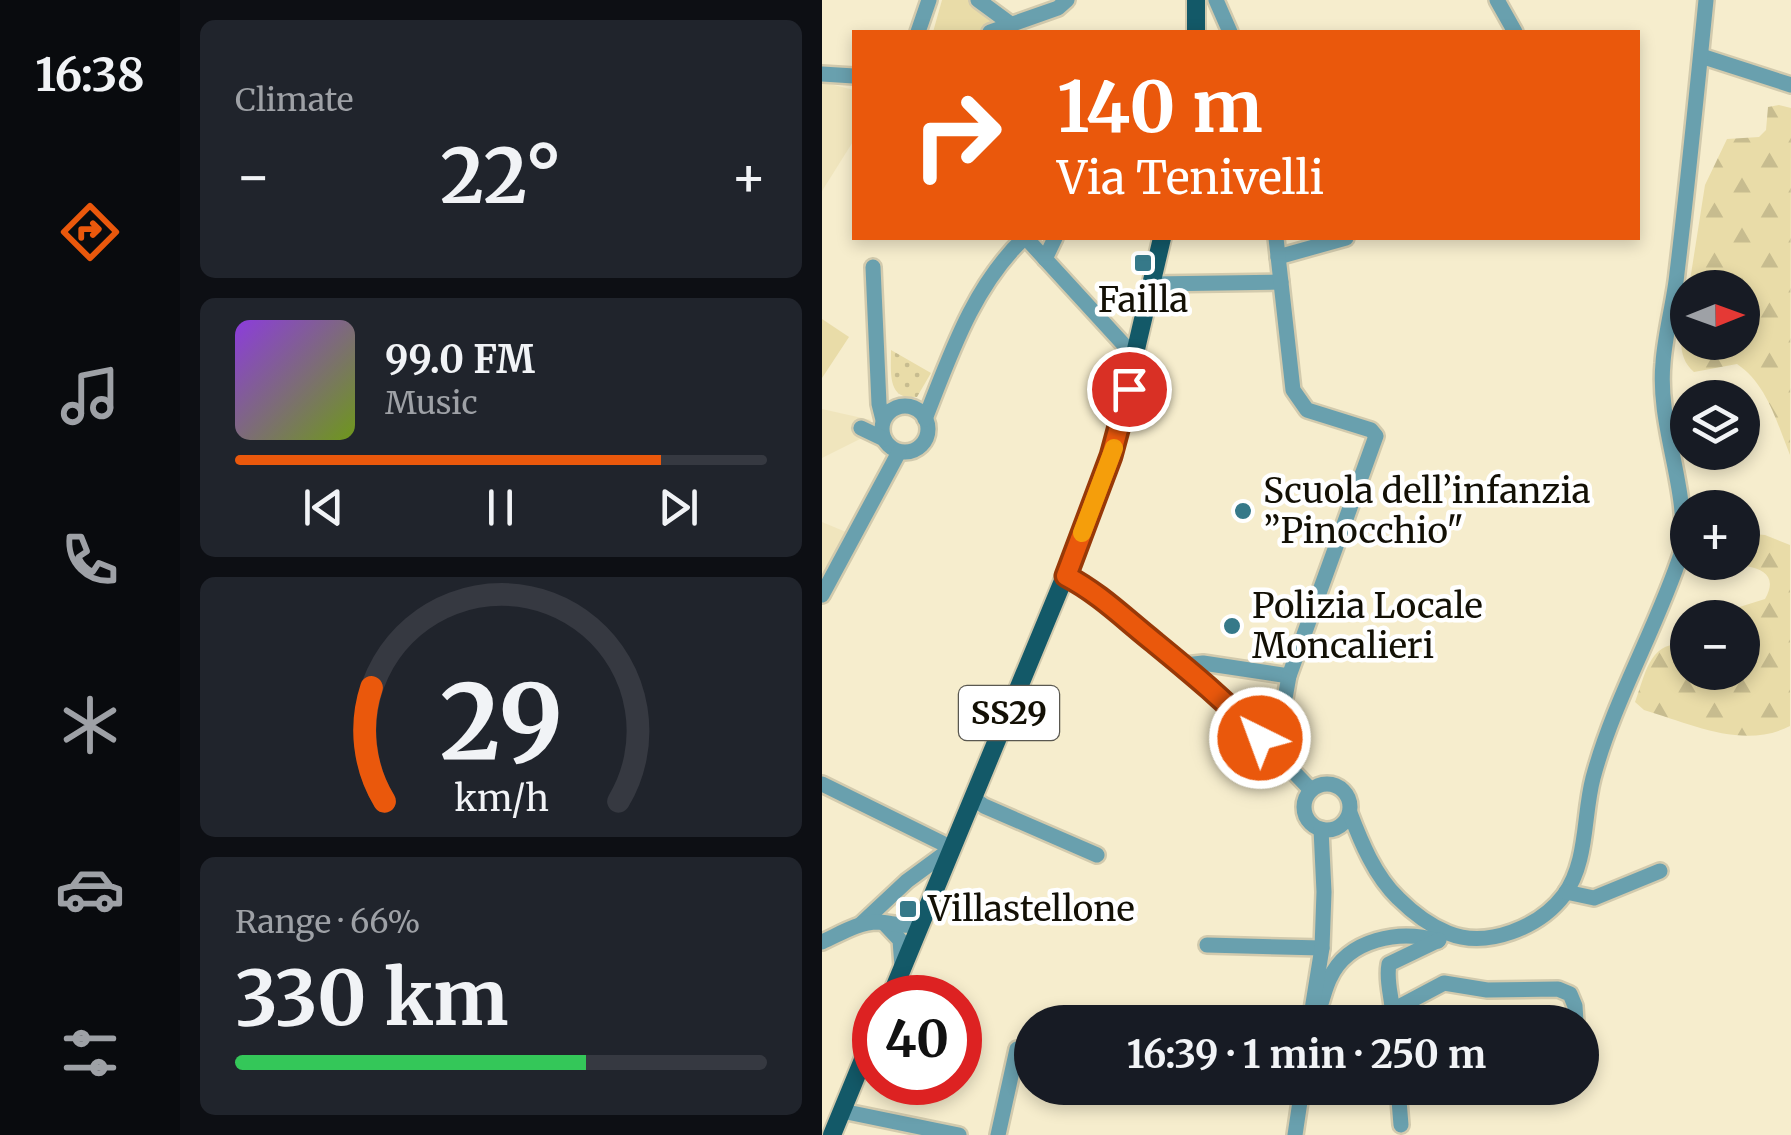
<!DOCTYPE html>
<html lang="en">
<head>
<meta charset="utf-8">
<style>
	:root { --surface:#171b24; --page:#20242c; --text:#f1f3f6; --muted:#9ea1a6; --line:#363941; --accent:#ea580c }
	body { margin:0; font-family:Merriweather,serif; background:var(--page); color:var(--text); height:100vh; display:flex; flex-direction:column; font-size:38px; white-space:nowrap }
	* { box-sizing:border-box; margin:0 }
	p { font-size:32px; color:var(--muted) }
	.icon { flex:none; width:55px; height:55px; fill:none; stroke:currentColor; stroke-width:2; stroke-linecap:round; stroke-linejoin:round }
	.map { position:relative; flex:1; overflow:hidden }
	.drawer { display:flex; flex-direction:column; gap:20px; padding:20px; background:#0d0f14; width:642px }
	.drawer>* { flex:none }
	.guide { position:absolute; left:30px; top:30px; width:788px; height:210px; border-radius:0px; box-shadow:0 5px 15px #0003; background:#ea580c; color:#fff; overflow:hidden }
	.needle { width:65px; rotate:89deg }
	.buttons { position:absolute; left:848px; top:270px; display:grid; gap:20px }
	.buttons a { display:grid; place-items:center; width:90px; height:90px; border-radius:50%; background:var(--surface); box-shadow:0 5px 15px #0003; font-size:50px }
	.speed { position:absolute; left:30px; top:975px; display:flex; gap:20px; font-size:50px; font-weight:700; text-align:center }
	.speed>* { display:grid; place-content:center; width:130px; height:130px; border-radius:50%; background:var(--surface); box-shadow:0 5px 15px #0003; line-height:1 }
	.speed .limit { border:15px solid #d22; background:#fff; color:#111 }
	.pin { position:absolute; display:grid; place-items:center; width:85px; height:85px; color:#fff; margin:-42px; border:5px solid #fff; border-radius:50%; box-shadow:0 2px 10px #0007 }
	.me { position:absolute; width:110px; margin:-55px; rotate:318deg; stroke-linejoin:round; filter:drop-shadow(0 0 8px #0008) }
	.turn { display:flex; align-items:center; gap:35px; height:210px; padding:0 40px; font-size:45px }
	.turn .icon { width:130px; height:130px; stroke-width:2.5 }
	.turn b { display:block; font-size:70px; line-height:85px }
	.big { font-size:75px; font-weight:700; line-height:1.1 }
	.drawer .widget { flex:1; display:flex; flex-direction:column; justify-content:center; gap:15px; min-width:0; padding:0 35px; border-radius:15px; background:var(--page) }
	.drawer .dial { align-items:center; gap:0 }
	.dial svg { height:260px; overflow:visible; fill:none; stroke:var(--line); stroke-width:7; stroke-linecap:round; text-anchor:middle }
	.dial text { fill:var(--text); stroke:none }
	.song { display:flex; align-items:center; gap:30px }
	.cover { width:120px; height:120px; border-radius:15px; background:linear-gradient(135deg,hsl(270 70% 55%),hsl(80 70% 35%)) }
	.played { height:10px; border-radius:5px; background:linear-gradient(90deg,var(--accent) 80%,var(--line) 80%) }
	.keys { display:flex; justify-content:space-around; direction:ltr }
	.heat { display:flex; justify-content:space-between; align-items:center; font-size:55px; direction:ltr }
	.charge { height:15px; border-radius:8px; background:linear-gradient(90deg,#34c759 66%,var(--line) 0) }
	.trip { position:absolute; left:192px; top:1005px; width:585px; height:100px; border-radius:50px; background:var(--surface); box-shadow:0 5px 15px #0003; font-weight:700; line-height:100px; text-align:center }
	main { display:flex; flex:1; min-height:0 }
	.tab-bar { display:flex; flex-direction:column; width:180px; justify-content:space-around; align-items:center; background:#090b0e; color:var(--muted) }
	.tab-bar .icon { width:70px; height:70px }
	.tab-bar .selected { color:var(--accent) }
	.tab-bar b { font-size:45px; color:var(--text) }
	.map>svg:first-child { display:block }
	.built { fill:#f0e5bd }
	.forest { fill:url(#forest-firs) }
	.park { fill:url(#park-dots) }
	.garden { fill:#e9dca8 }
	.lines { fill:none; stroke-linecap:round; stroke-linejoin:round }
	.minor-casing { stroke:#d2caad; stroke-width:20 }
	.major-casing { stroke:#d2caad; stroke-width:22 }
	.minor { stroke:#69a0ae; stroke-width:15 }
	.major { stroke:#135968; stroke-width:18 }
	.route-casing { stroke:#983908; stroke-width:25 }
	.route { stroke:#ea580c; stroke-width:18 }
	.slow { stroke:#f59e0b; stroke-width:18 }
	.poi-dot { fill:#367989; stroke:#fff; stroke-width:4 }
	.labels { text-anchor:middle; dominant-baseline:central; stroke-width:9; stroke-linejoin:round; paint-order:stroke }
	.shield { fill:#fff; stroke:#5a5850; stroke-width:2.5 }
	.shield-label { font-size:32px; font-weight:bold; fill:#131005 }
	.poi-label { font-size:35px; fill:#131005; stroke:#fff; text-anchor:start }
</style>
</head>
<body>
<main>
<nav class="tab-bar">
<b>16:38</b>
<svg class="icon selected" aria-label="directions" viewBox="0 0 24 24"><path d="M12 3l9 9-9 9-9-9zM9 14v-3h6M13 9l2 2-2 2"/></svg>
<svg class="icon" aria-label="music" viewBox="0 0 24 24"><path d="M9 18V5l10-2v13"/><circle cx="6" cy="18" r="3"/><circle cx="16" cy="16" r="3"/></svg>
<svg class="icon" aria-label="phone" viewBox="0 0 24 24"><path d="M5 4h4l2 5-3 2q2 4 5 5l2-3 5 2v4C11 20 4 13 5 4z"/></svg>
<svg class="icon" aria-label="climate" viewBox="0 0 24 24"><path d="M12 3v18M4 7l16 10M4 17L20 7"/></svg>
<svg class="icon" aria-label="car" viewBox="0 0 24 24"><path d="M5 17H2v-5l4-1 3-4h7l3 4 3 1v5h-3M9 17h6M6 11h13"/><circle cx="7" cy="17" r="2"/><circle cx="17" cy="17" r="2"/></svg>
<svg class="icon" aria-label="filters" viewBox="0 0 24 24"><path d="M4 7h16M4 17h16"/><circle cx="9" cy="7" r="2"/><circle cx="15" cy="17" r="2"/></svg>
</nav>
<section class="drawer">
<div class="widget"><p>Climate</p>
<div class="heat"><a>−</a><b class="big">22°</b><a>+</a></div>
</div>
<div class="widget">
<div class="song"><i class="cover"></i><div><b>99.0 FM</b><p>Music</p></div></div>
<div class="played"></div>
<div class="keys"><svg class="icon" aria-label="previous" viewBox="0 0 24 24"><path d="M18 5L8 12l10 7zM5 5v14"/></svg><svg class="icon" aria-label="pause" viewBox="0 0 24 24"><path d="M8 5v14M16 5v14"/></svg><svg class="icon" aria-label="next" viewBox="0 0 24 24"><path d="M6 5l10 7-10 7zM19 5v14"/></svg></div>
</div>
<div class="widget dial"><svg viewBox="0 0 100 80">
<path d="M14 69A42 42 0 1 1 86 69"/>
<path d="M14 69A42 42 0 0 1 10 34" stroke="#ea580c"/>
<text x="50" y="56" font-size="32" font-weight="700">29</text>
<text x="50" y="72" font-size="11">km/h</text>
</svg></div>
<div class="widget"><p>Range · 66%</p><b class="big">330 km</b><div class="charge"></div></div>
</section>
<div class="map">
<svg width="969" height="1135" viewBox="0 0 969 1135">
	<defs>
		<pattern id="forest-firs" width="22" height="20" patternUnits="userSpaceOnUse" patternTransform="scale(2.5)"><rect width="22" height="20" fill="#e9dca8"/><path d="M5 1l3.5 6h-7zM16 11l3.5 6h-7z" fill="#c7bc8f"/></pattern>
		<pattern id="park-dots" width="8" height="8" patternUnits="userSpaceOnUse" patternTransform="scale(2.5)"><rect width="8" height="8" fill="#e9dca8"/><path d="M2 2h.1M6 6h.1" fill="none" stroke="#c7bc8f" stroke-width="1.8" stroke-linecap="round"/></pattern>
	</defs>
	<rect width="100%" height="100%" fill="#f6edcd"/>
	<g class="built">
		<path d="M0,82L32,90V140L0,191Z"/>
		<path d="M0,409L49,420L40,438L0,458Z"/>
		<path d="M0,522L24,532L0,579Z"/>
	</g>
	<g class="forest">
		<path d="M957,105L969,108L968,455C955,423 945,384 915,364L872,372C851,355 861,324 865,300V342H920V288L867,287L883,185L905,139L937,137L944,130L946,107Z"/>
		<path d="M920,533L943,535L968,545V726C922,750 869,724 822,710L813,702C824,673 827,640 865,644V672H920V618L905,617L911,609L943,599C964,562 912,566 892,563L920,562Z"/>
	</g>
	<path class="park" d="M69,350L109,373L95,397C65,401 69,373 69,350Z"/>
	<g class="garden">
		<path d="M120,0H149L182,23L153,32H111Z"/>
		<path d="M0,319L27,337L0,378Z"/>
	</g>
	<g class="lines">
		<defs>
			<g id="minor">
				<path d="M156,0L190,25"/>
				<path d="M394,0L408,32"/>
				<path d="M675,0L693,32"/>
				<path d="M96,32L107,0"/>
				<path d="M168,32L236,8L245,0"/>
				<path d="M879,56L969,85"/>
				<path d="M0,74L32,76"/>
				<path d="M204,238L314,358"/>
				<path d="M456,257L524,238"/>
				<path d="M223,259L233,238"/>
				<path d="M51,267L57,404L61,420"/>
				<path d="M331,284L459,282"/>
				<circle cx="83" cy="429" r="23"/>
				<path d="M103,419C129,353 151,287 202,238"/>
				<path d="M39,428L62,439"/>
				<path d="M243,576L273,592L363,665L400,697L489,790"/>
				<path d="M0,595L77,452"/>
				<path d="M363,665L381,663L467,676"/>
				<path d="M453,754L467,676L554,436L549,430L485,410L471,390L454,238"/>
				<circle cx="505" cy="807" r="23"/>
				<path d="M0,784L130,848L85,881L39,924"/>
				<path d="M151,798L162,806L275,855"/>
				<path d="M528,813C539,842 553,876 576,898C590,912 609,926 626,933C665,949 718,927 742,895C766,862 761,816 771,778C792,699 835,628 860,551C867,487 835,426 841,363C843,333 852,303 855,273C866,182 875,91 884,0"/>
				<path d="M744,892L772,898L838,871"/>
				<path d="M62,923L78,940L80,967"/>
				<path d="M0,942C18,934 36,922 56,922C72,923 82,928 98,923"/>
				<path d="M385,945L500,948"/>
				<path d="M497,1009C501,999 503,988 508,978C526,939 578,929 616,941"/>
				<path d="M573,1009L622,983L665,990L736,989L748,994L753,1006L754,1022"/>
				<path d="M488,1022L500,948L502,892L499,829"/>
				<path d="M570,1022C573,1003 563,985 567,964L617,940"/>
				<path d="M576,1088L579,1125"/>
				<path d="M20,1111L137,1135"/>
				<path d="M176,1135L195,1049"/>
				<path d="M473,1135L480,1088"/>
			</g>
			<g id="major">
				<path d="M374,0V32"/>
				<path d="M68,998L243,576L289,456L340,238"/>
				<path d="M10,1135L52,1033"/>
			</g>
		</defs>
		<use href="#minor" class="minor-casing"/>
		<use href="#major" class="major-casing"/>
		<use href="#minor" class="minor"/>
		<use href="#major" class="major"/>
	</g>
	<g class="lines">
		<defs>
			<path id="route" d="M307,389L289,456L244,576C277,593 303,619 332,642C371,674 404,701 438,738"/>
		</defs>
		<use href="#route" class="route-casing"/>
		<use href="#route" class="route"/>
		<path class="slow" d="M260,533L292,448"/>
	</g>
	<g class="poi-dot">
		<rect x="311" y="253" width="20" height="20" rx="5"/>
		<circle cx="421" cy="511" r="10"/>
		<circle cx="410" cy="626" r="10"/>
		<rect x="76" y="899" width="20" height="20" rx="5"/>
	</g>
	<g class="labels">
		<rect class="shield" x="137" y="686" width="100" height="54" rx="8"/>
		<g class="shield-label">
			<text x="187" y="713">SS29</text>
		</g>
		<g class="poi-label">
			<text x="321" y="300" text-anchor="middle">Failla</text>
			<text x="441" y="491">Scuola dell’infanzia<tspan x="441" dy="40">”Pinocchio"</tspan></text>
			<text x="430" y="606">Polizia Locale<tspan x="430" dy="40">Moncalieri</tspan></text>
			<text x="106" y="909">Villastellone</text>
		</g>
	</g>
</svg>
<div class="buttons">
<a><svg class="needle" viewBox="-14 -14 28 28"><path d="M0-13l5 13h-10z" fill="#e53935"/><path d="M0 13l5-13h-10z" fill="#9ea1a6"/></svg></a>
<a><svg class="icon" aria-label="layers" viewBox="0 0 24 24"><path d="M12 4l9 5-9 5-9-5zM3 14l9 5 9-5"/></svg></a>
<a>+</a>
<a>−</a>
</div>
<div class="speed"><div class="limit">40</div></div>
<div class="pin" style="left:307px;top:389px;background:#d93025"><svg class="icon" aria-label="arrive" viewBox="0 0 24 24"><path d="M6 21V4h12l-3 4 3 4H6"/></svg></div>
<svg class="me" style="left:438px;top:738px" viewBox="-20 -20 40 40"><circle r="17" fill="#ea580c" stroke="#fff" stroke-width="3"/><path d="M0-11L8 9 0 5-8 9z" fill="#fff"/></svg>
<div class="trip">16:39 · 1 min · 250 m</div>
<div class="guide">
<div class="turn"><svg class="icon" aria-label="right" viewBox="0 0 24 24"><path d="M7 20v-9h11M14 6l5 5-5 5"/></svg><div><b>140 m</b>Via Tenivelli</div></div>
</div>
</div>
</main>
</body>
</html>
